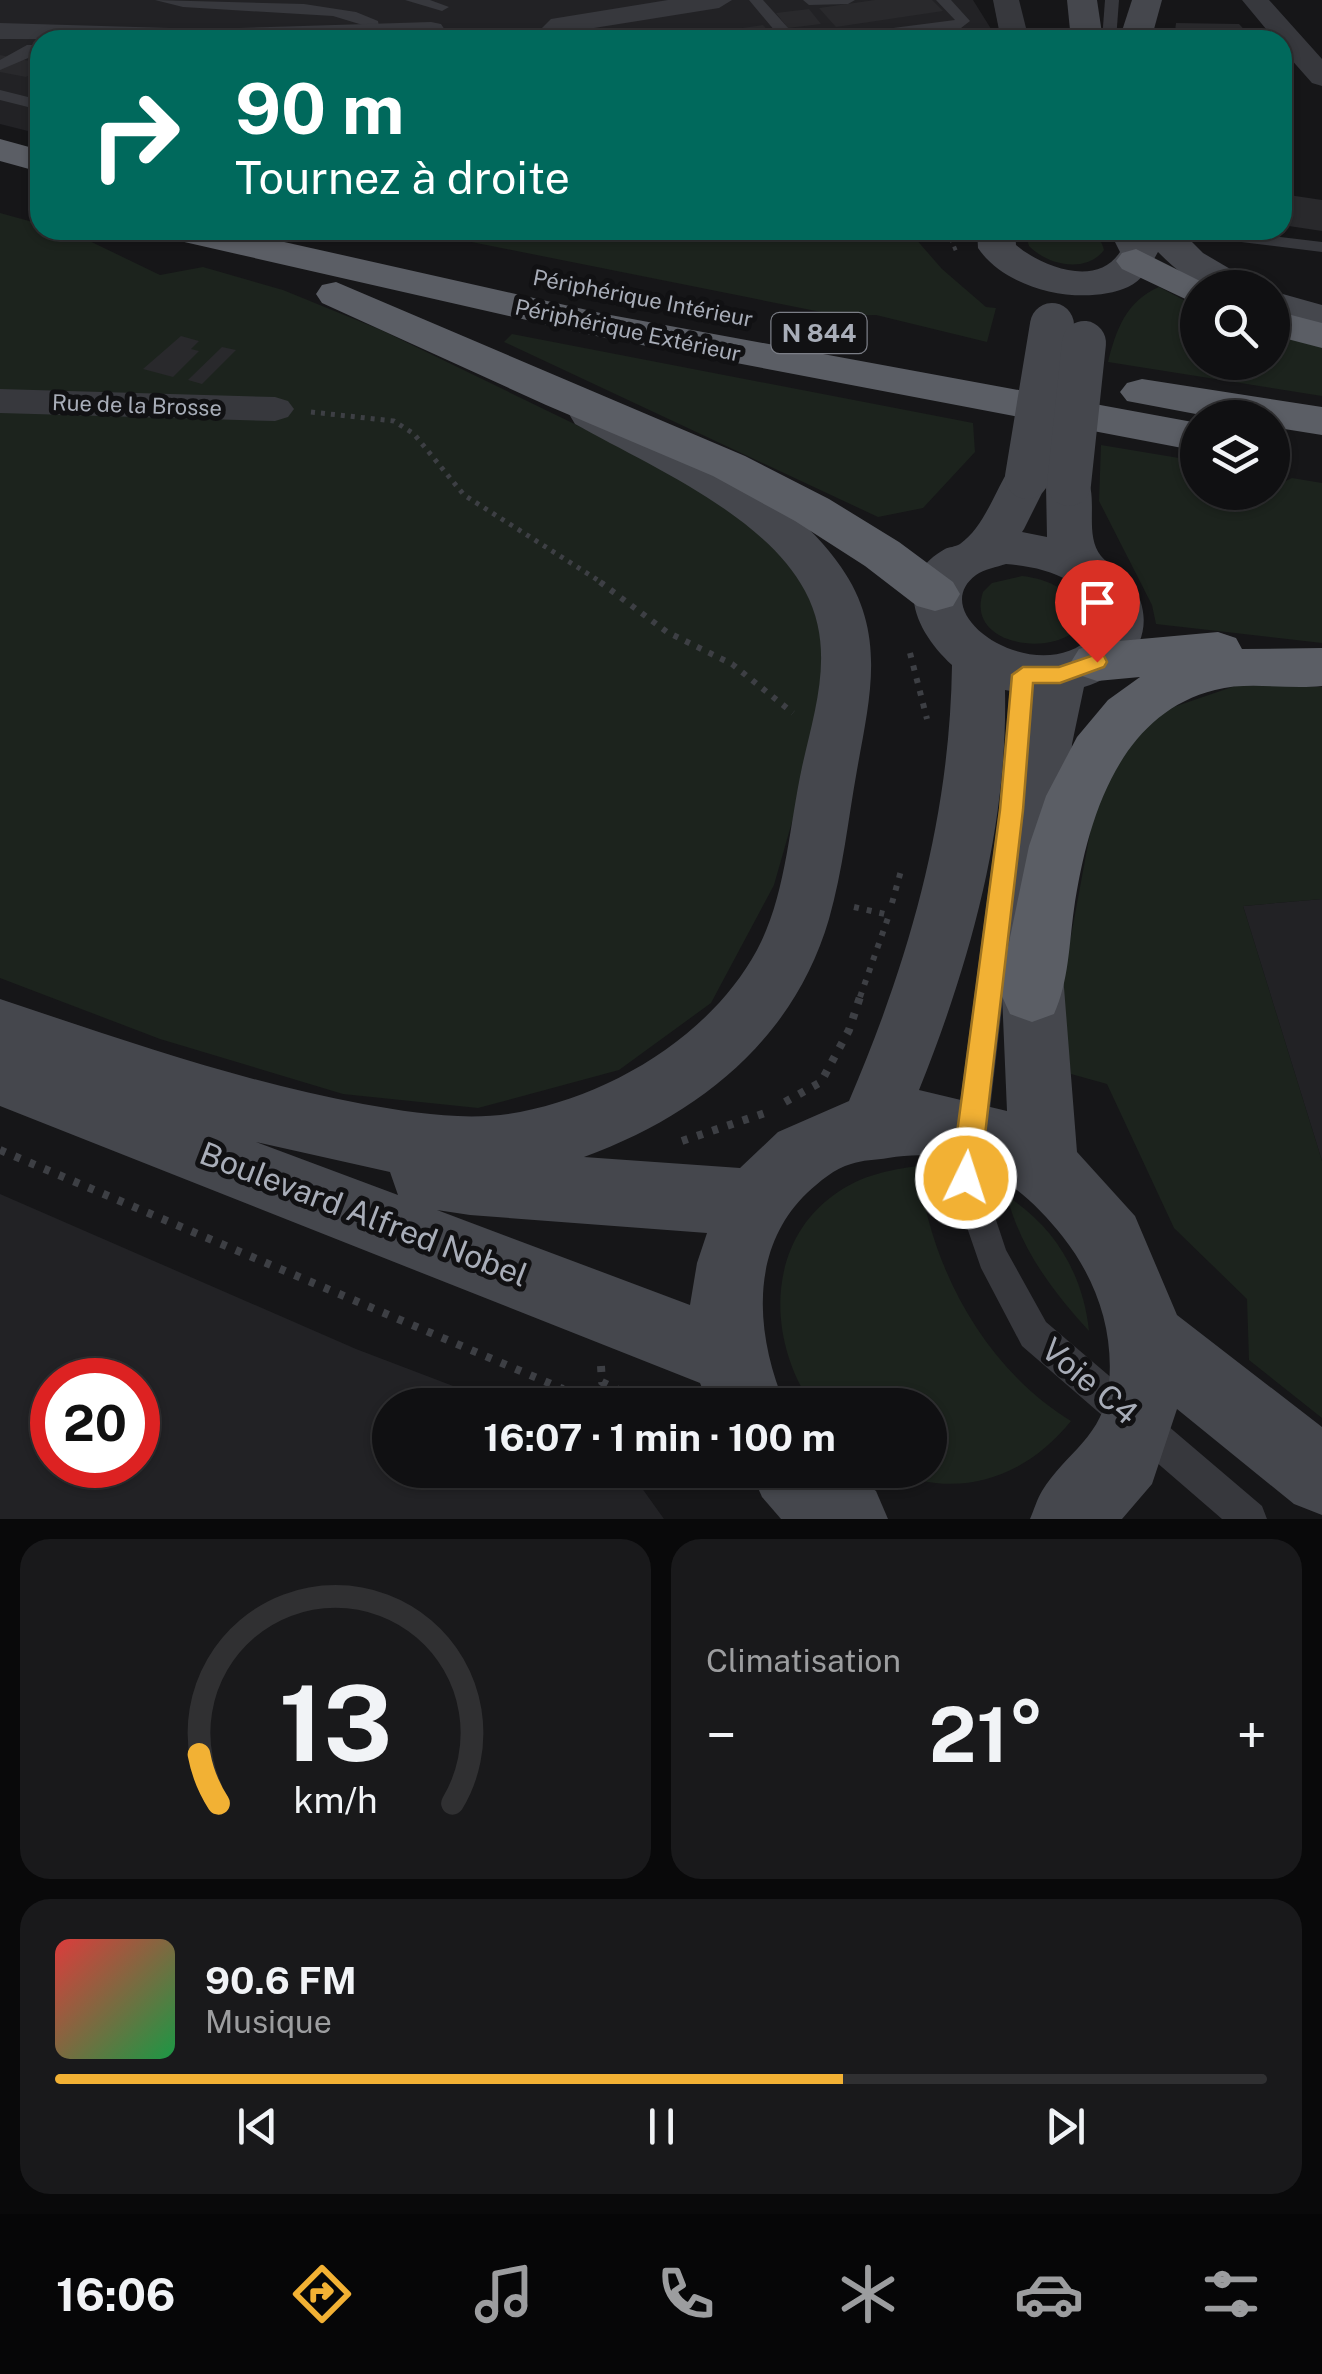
<!DOCTYPE html>
<html lang="fr">
<head>
<meta charset="utf-8">
<style>
	:root { --surface:#101012; --page:#19191b; --text:#f1f3f6; --muted:#9c9d9f; --line:#303032; --accent:#f2b134 }
	body { margin:0; font-family:"Public Sans",sans-serif; background:var(--page); color:var(--text); height:100vh; display:flex; flex-direction:column; font-size:38px; white-space:nowrap }
	* { box-sizing:border-box; margin:0 }
	p { font-size:32px; color:var(--muted) }
	.icon { flex:none; width:55px; height:55px; fill:none; stroke:currentColor; stroke-width:2; stroke-linecap:round; stroke-linejoin:round }
	.map { position:relative; height:1519px; overflow:hidden }
	.sheet { display:flex; flex-direction:column; gap:20px; padding:20px; background:#09090a; flex:1 }
	.sheet>* { flex:none }
	.hud { position:absolute; left:30px; top:30px; width:1262px; height:210px; border-radius:30px; box-shadow:0 2px 8px #0004,0 0 0 2px var(--line); background:#00695c; color:#fff; overflow:hidden }
	.buttons { position:absolute; left:1180px; top:270px; display:grid; gap:20px }
	.buttons a { display:grid; place-items:center; width:110px; height:110px; border-radius:50%; background:var(--surface); box-shadow:0 2px 8px #0004,0 0 0 2px var(--line); font-size:50px }
	.speed { position:absolute; left:30px; top:1358px; display:flex; gap:20px; font-size:50px; font-weight:700; text-align:center }
	.speed>* { display:grid; place-content:center; width:130px; height:130px; border-radius:50%; background:var(--surface); box-shadow:0 2px 8px #0004,0 0 0 2px var(--line); line-height:1 }
	.speed .limit { border:15px solid #d22; background:#fff; color:#111 }
	.pin { position:absolute; display:grid; place-items:center; width:85px; height:85px; color:#fff; margin:-102px -42px; border-radius:50% 50% 50% 0; rotate:-45deg; box-shadow:0 0 10px #0007 }
	.pin .icon { rotate:45deg }
	.me { position:absolute; width:110px; margin:-55px; rotate:4deg; stroke-linejoin:round; filter:drop-shadow(0 0 8px #0008) }
	.turn { display:flex; align-items:center; gap:35px; height:210px; padding:0 40px; font-size:45px }
	.turn .icon { width:130px; height:130px; stroke-width:2.5 }
	.turn b { display:block; font-size:70px; line-height:85px }
	.big { font-size:75px; font-weight:700; line-height:1.1 }
	.sheet .card { flex:1; display:flex; flex-direction:column; justify-content:center; gap:15px; min-width:0; padding:0 35px; border-radius:30px; background:var(--page) }
	.sheet .dial { align-items:center; gap:0 }
	.dial svg { height:260px; overflow:visible; fill:none; stroke:var(--line); stroke-width:7; stroke-linecap:round; text-anchor:middle }
	.dial text { fill:var(--text); stroke:none }
	.song { display:flex; align-items:center; gap:30px }
	.cover { width:120px; height:120px; border-radius:15px; background:linear-gradient(135deg,hsl(0 70% 55%),hsl(140 70% 35%)) }
	.played { height:10px; border-radius:5px; background:linear-gradient(90deg,var(--accent) 65%,var(--line) 65%) }
	.keys { display:flex; justify-content:space-around; direction:ltr }
	.heat { display:flex; justify-content:space-between; align-items:center; font-size:55px; direction:ltr }
	.sheet .tiles { flex:1; display:grid; gap:20px; grid-template-columns:1fr 1fr }
	.card:last-child { grid-column:span 2 }
	.trip { position:absolute; left:372px; top:1388px; width:575px; height:100px; border-radius:50px; background:var(--surface); box-shadow:0 2px 8px #0004,0 0 0 2px var(--line); font-weight:700; line-height:100px; text-align:center }
	.tabs { display:flex; height:160px; justify-content:space-around; align-items:center; background:#060607; color:var(--muted) }
	.tabs .icon { width:70px; height:70px }
	.tabs .on { color:var(--accent) }
	.tabs b { font-size:45px; color:var(--text) }
	.map>svg:first-child { display:block }
	.built { fill:#222225; fill-rule:evenodd }
	.green { fill:#1c231d }
	.building { fill:#29292c }
	.lines { fill:none; stroke-linecap:round; stroke-linejoin:round }
	.path-far3 { stroke:#3d3f44; stroke-width:4; stroke-dasharray:4 5; stroke-linecap:butt }
	.path-far2 { stroke:#3d3f44; stroke-width:5; stroke-dasharray:4 6; stroke-linecap:butt }
	.path-far1 { stroke:#3d3f44; stroke-width:6; stroke-dasharray:5 8; stroke-linecap:butt }
	.path { stroke:#3d3f44; stroke-width:8; stroke-dasharray:6 10; stroke-linecap:butt }
	.service { fill:#37383d; fill-rule:evenodd }
	.minor { fill:#37383d; fill-rule:evenodd }
	.secondary { fill:#45474d; fill-rule:evenodd }
	.trunk { fill:#5b5e65; fill-rule:evenodd }
	.secondary-bridge { stroke:#45474d; stroke-width:44 }
	.route { fill:#f2b134; stroke:#9d7322; stroke-width:2.5 }
	.labels { text-anchor:middle; dominant-baseline:central; stroke-width:10; stroke-linejoin:round; paint-order:stroke }
	.far-street-label { font-size:22px; fill:#a8adb8; stroke:#111113 }
	.shield { fill:#111113; stroke:#7b7e86; stroke-width:2.5 }
	.shield-label { font-size:25px; font-weight:bold; fill:#a8adb8 }
	.near-street-label { font-size:32px; fill:#a8adb8; stroke:#111113 }
</style>
</head>
<body>
<div class="map">
<svg width="1322" height="1519" viewBox="0 0 1322 1519">
	<rect width="100%" height="100%" fill="#161618"/>
	<g class="built">
		<path d="M0,0H973L993,32V40H40V134L0,124Z"/>
		<path d="M1322,899V1161L1243,906Z"/>
		<path d="M0,1194L356,1349L503,1405H390V1470H629L664,1519H0ZM52,1380H138V1465H52Z"/>
	</g>
	<g class="green">
		<path d="M0,213L40,224V230L73,233L160,275L203,267L283,290L381,330L653,462L769,531L836,633L825,706L774,885L711,1003L619,1070L478,1108L343,1094L160,1039L0,978Z"/>
		<path d="M412,230H908L942,269L986,307L996,308L987,342L876,315L841,316Z"/>
		<path d="M1033,230C1057,230 1098,220 1104,250C1086,274 1047,265 1029,246L1027,239Z"/>
		<path d="M1159,287L1197,307L1198,362H1272L1273,335L1322,347V396L1108,362C1116,330 1126,301 1159,287Z"/>
		<path d="M512,334L973,423L975,452L923,508L878,517L504,342Z"/>
		<path d="M1101,445L1197,461L1198,492H1272L1273,487L1292,478L1322,483V643L1156,624L1152,605L1099,501Z"/>
		<path d="M1022,576C1051,579 1091,597 1074,632C1043,656 966,643 983,592L992,583Z"/>
		<path d="M1238,685L1322,687V899L1243,906L1322,1161V1418L1249,1360L1247,1299L1174,1228L1107,1084L1071,1074L1061,990L1098,790L1117,739L1159,712Z"/>
		<path d="M918,1166C930,1266 983,1367 1071,1421C1025,1478 958,1501 889,1470H930V1405H812C767,1339 765,1241 838,1192C863,1175 889,1170 918,1166Z"/>
		<path d="M1007,1196C1055,1227 1083,1274 1089,1331C1053,1292 1020,1248 1007,1196Z"/>
	</g>
	<g class="building">
		<path d="M875,0H932L943,11L836,27L819,8Z"/>
		<path d="M809,9L821,24L788,28L776,13Z"/>
		<path d="M1176,23L1239,24L1254,40H1174Z"/>
		<path d="M763,25L776,40H676L675,38Z"/>
		<path d="M0,55L40,63V67L26,77L0,72Z"/>
		<path d="M1282,194L1322,200V231L1282,225Z"/>
		<path d="M181,336L199,341L191,349L199,351L173,377L143,369Z"/>
		<path d="M222,347L236,350L202,384L188,380Z"/>
	</g>
	<g class="lines">
		<path class="path-far3" d="M947,230L956,251"/>
		<path class="path-far2" d="M311,412L394,421L414,434L464,495L604,584"/>
		<g class="path-far1">
			<path d="M600,582L667,632L732,664L793,713"/>
			<path d="M910,653L927,719"/>
			<path d="M892,903L902,867"/>
			<path d="M854,907L889,915"/>
			<path d="M860,997L889,915"/>
		</g>
		<g class="path">
			<path d="M785,1102L821,1082L849,1030L861,994"/>
			<path d="M682,1141L765,1113"/>
			<path d="M0,1150L563,1389"/>
			<path d="M601,1366L602,1382L648,1405"/>
			<path d="M719,1470L733,1489"/>
		</g>
		<g class="service">
			<path d="M155,0L304,4L356,12L378,21L380,32L368,35L366,26L333,16L183,7Z"/>
			<path d="M405,0H430L449,7L442,11Z"/>
			<path d="M749,0H763L790,30L831,36L955,20L936,0H951L970,21L961,28C903,36 838,49 780,37Z"/>
			<path d="M803,0H855L848,4L809,5Z"/>
			<path d="M1105,0H1119L1116,40H1102Z"/>
			<path d="M27,45H40V53L0,70V60Z"/>
			<path d="M0,90L40,100V110L0,100Z"/>
			<path d="M1239,232L1322,242V252L1233,241L1230,237Z"/>
			<path d="M1023,666L1035,675L1025,810L982,1178L1006,1250L1046,1322L1262,1506L1267,1519H1222L1022,1346L981,1268L950,1178L999,810L1011,675Z"/>
		</g>
		<g class="minor">
			<path d="M668,0H732L719,8L569,32L560,40H530L551,19Z"/>
			<path d="M993,0H1019L1029,40H1001Z"/>
			<path d="M1242,0H1269L1322,59V86L1312,83L1282,49V40H1275Z"/>
			<path d="M431,22L441,24L445,30L441,36L373,40L0,39V23L204,29Z"/>
			<path d="M0,389L275,397L288,401L294,409L288,417L275,421L0,413Z"/>
		</g>
		<g class="secondary">
			<path d="M1067,0H1097L1103,40H1071Z"/>
			<path d="M1132,0H1162L1151,40H1119Z"/>
			<path d="M977,230H1015L1016,245C1042,267 1097,288 1120,252L1109,230H1180L1203,253L1249,280L1255,288C1206,288 1194,288 1158,252C1150,266 1143,280 1128,287C1082,307 1006,290 978,248Z"/>
			<path d="M1272,291L1322,305V330L1272,316Z"/>
			<path d="M591,400L607,404C687,449 787,488 841,567C887,633 870,697 857,770C848,820 843,870 829,919C794,1039 699,1115 584,1157L740,1168L778,1132L849,1101C909,961 950,818 952,665C917,633 890,580 945,549C949,547 955,547 960,544C984,527 995,491 1011,466L1027,462L1043,466L1049,480L1053,473L1069,469L1085,473C1100,497 1083,533 1101,556C1109,566 1123,570 1130,581C1163,628 1132,673 1084,687L1072,744L1059,924L1077,1152L1135,1216L1177,1315L1322,1427V1515L1294,1504L1177,1409L1152,1484L1122,1519H1030C1034,1510 1037,1499 1042,1491C1066,1452 1104,1437 1109,1384C1114,1330 1096,1279 1063,1237C1017,1179 964,1145 888,1158C876,1160 862,1160 851,1164C835,1168 819,1182 807,1193C748,1250 756,1336 785,1405H709L700,1383L0,1106V999C120,1039 239,1081 363,1104C414,1113 469,1122 520,1112C613,1094 711,1035 757,950C786,896 789,827 802,767C815,708 836,649 805,591C765,515 648,465 575,424L569,414L575,404ZM1046,485L1047,537L1022,532L1024,529ZM1006,564C1049,567 1102,583 1092,636C1038,691 922,615 976,575C984,569 997,567 1006,564ZM1005,690L1029,694L1018,744L999,924L1007,1111L919,1090C970,963 1008,827 1005,690ZM256,1142L390,1172L398,1195ZM437,1210L470,1215L707,1233L697,1263L690,1305Z"/>
			<path d="M750,1470H846L876,1491L888,1519H781L762,1497Z"/>
		</g>
		<g class="trunk">
			<path d="M0,139L40,150V172L0,161Z"/>
			<path d="M161,230H231L605,314L1198,423V451L605,338L180,241L167,238Z"/>
			<path d="M1136,249L1214,288H1198V305L1122,269L1116,261L1122,253Z"/>
			<path d="M336,282L745,456L829,499L899,542L953,582L960,594L953,606L935,611L917,606L865,566L795,521L713,476L546,405L322,303L316,294L322,285Z"/>
			<path d="M1272,310L1322,323V348L1272,335Z"/>
			<path d="M1142,379L1322,407V435L1272,427V418H1217L1127,401L1120,392L1127,383Z"/>
			<path d="M1218,632L1236,638L1242,649L1322,648V686C1287,690 1249,681 1215,690C1118,714 1087,821 1074,909C1069,944 1069,981 1054,1014L1032,1022L1010,1014L1001,994L1008,947L1029,846L1046,796L1077,737L1108,700L1140,677L1097,681L1079,675L1071,662L1079,649L1097,643Z"/>
		</g>
		<g class="secondary-bridge">
			<path d="M1027,477L1052,325"/>
			<path d="M1069,484L1084,343"/>
		</g>
	</g>
	<path class="route" d="M1097,654L1104,656L1107,662L1104,667L1060,683H1033L1023,810L980,1178L975,1187L966,1191L956,1187L951,1178L1000,810L1012,675L1023,667H1059Z"/>
	<g class="labels">
		<g class="far-street-label">
			<text transform="translate(643 298) rotate(11)">Périphérique Intérieur</text>
			<text transform="translate(628 330) rotate(12)">Périphérique Extérieur</text>
			<text transform="translate(137 405) rotate(2)">Rue de la Brosse</text>
		</g>
		<rect class="shield" x="771.5" y="313" width="95" height="40" rx="8"/>
		<g class="shield-label">
			<text x="819" y="333">N 844</text>
		</g>
		<g class="near-street-label">
			<text transform="translate(364 1214) rotate(21)">Boulevard Alfred Nobel</text>
			<text transform="translate(1090 1381) rotate(40)">Voie C4</text>
		</g>
	</g>
</svg>
<div class="buttons">
<a><svg class="icon" aria-label="search" viewBox="0 0 24 24"><circle cx="10" cy="10" r="6"/><path d="M15 15l6 6"/></svg></a>
<a><svg class="icon" aria-label="layers" viewBox="0 0 24 24"><path d="M12 4l9 5-9 5-9-5zM3 14l9 5 9-5"/></svg></a>
</div>
<div class="speed"><div class="limit">20</div></div>
<div class="pin" style="left:1097px;top:662px;background:#d93025"><svg class="icon" aria-label="arrive" viewBox="0 0 24 24"><path d="M6 21V4h12l-3 4 3 4H6"/></svg></div>
<svg class="me" style="left:966px;top:1178px" viewBox="-20 -20 40 40"><circle r="17" fill="#f2b134" stroke="#fff" stroke-width="3"/><path d="M0-11L8 9 0 5-8 9z" fill="#fff"/></svg>
<div class="trip">16:07 · 1 min · 100 m</div>
<div class="hud">
<div class="turn"><svg class="icon" aria-label="right" viewBox="0 0 24 24"><path d="M7 20v-9h11M14 6l5 5-5 5"/></svg><div><b>90 m</b>Tournez à droite</div></div>
</div>
</div>
<section class="sheet">
<div class="tiles">
<div class="card dial"><svg viewBox="0 0 100 80">
<path d="M14 69A42 42 0 1 1 86 69"/>
<path d="M14 69A42 42 0 0 1 8 54" stroke="#f2b134"/>
<text x="50" y="56" font-size="32" font-weight="700">13</text>
<text x="50" y="72" font-size="11">km/h</text>
</svg></div>
<div class="card"><p>Climatisation</p>
<div class="heat"><a>−</a><b class="big">21°</b><a>+</a></div>
</div>
<div class="card">
<div class="song"><i class="cover"></i><div><b>90.6 FM</b><p>Musique</p></div></div>
<div class="played"></div>
<div class="keys"><svg class="icon" aria-label="previous" viewBox="0 0 24 24"><path d="M18 5L8 12l10 7zM5 5v14"/></svg><svg class="icon" aria-label="pause" viewBox="0 0 24 24"><path d="M8 5v14M16 5v14"/></svg><svg class="icon" aria-label="next" viewBox="0 0 24 24"><path d="M6 5l10 7-10 7zM19 5v14"/></svg></div>
</div>
</div>
</section>
<nav class="tabs">
<b>16:06</b>
<svg class="icon on" aria-label="directions" viewBox="0 0 24 24"><path d="M12 3l9 9-9 9-9-9zM9 14v-3h6M13 9l2 2-2 2"/></svg>
<svg class="icon" aria-label="music" viewBox="0 0 24 24"><path d="M9 18V5l10-2v13"/><circle cx="6" cy="18" r="3"/><circle cx="16" cy="16" r="3"/></svg>
<svg class="icon" aria-label="phone" viewBox="0 0 24 24"><path d="M5 4h4l2 5-3 2q2 4 5 5l2-3 5 2v4C11 20 4 13 5 4z"/></svg>
<svg class="icon" aria-label="climate" viewBox="0 0 24 24"><path d="M12 3v18M4 7l16 10M4 17L20 7"/></svg>
<svg class="icon" aria-label="car" viewBox="0 0 24 24"><path d="M5 17H2v-5l4-1 3-4h7l3 4 3 1v5h-3M9 17h6M6 11h13"/><circle cx="7" cy="17" r="2"/><circle cx="17" cy="17" r="2"/></svg>
<svg class="icon" aria-label="filters" viewBox="0 0 24 24"><path d="M4 7h16M4 17h16"/><circle cx="9" cy="7" r="2"/><circle cx="15" cy="17" r="2"/></svg>
</nav>
</body>
</html>
